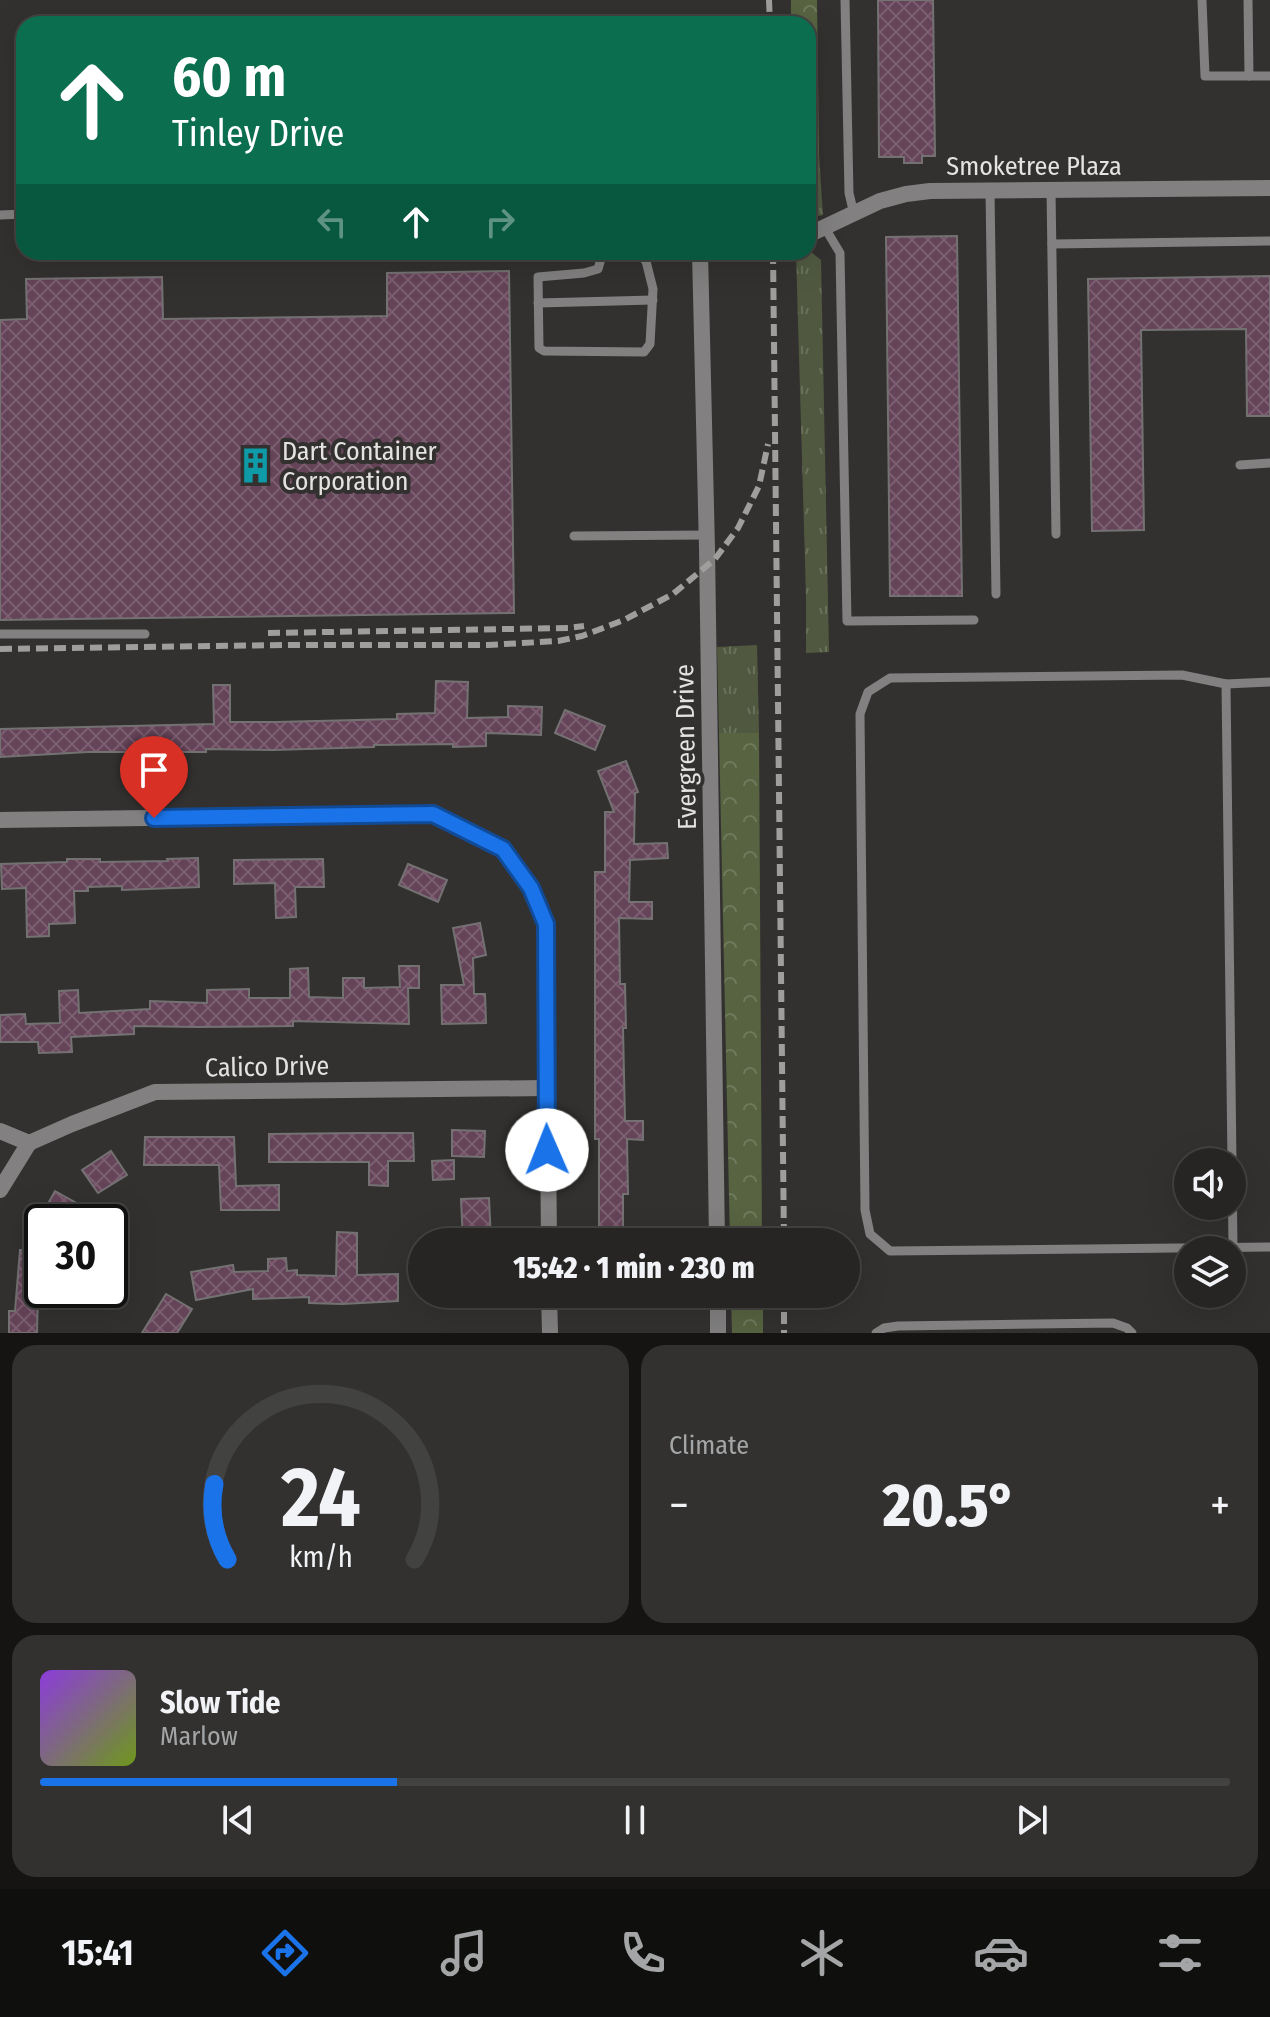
<!DOCTYPE html>
<html lang="en">
<head>
<meta charset="utf-8">
<style>
	:root { --surface:#262523; --page:#323130; --text:#f1f3f6; --muted:#a4a5a6; --line:#424241; --accent:#1a73e8 }
	body { margin:0; font-family:"Fira Sans Condensed",sans-serif; background:var(--page); color:var(--text); height:100vh; display:flex; flex-direction:column; font-size:30px; white-space:nowrap }
	* { box-sizing:border-box; margin:0 }
	p { font-size:26px; color:var(--muted) }
	.icon { flex:none; width:44px; height:44px; fill:none; stroke:currentColor; stroke-width:2; stroke-linecap:round; stroke-linejoin:round }
	.map { position:relative; height:1333px; overflow:hidden }
	.drawer { display:flex; flex-direction:column; gap:12px; padding:12px; background:#151413; flex:1 }
	.drawer>* { flex:none }
	.banner { position:absolute; left:16px; top:16px; width:800px; height:244px; border-radius:24px; box-shadow:0 8px 32px #0002,0 0 0 2px var(--line); background:#0b6e4f; color:#fff; overflow:hidden }
	.controls { position:absolute; left:1174px; top:1148px; display:grid; gap:16px }
	.controls a { display:grid; place-items:center; width:72px; height:72px; border-radius:50%; background:var(--surface); box-shadow:0 8px 32px #0002,0 0 0 2px var(--line); font-size:40px }
	.speed { position:absolute; left:24px; top:1204px; display:flex; gap:16px; font-size:40px; font-weight:700; text-align:center }
	.speed>* { display:grid; place-content:center; width:104px; height:104px; border-radius:50%; background:var(--surface); box-shadow:0 8px 32px #0002,0 0 0 2px var(--line); line-height:1 }
	.speed .limit { border:4px solid #111; border-radius:12px; background:#fff; color:#111 }
	.pin { position:absolute; display:grid; place-items:center; width:68px; height:68px; color:#fff; margin:-82px -34px; border-radius:50% 50% 50% 0; rotate:-45deg; box-shadow:0 0 8px #0007 }
	.pin .icon { rotate:45deg }
	.me { position:absolute; width:88px; margin:-44px; rotate:359deg; stroke-linejoin:round; filter:drop-shadow(0 0 6px #0008) }
	.turn { display:flex; align-items:center; gap:28px; height:168px; padding:0 24px; font-size:36px }
	.turn .icon { width:104px; height:104px; stroke-width:2.5 }
	.turn b { display:block; font-size:56px; line-height:68px }
	.lanes { display:flex; align-items:center; height:76px; padding:0 24px; background:#0003; justify-content:center; gap:40px; direction:ltr }
	.lanes .off { opacity:.35 }
	.big { font-size:60px; font-weight:800; line-height:1.1 }
	.drawer .widget { flex:1; display:flex; flex-direction:column; justify-content:center; gap:12px; min-width:0; padding:0 28px; border-radius:24px; background:var(--page) }
	.drawer .dial { align-items:center; gap:0 }
	.dial svg { height:208px; overflow:visible; fill:none; stroke:var(--line); stroke-width:7; stroke-linecap:round; text-anchor:middle }
	.dial text { fill:var(--text); stroke:none }
	.song { display:flex; align-items:center; gap:24px }
	.cover { width:96px; height:96px; border-radius:12px; background:linear-gradient(135deg,hsl(270 70% 55%),hsl(80 70% 35%)) }
	.played { height:8px; border-radius:4px; background:linear-gradient(90deg,var(--accent) 30%,var(--line) 30%) }
	.keys { display:flex; justify-content:space-around; direction:ltr }
	.heat { display:flex; justify-content:space-between; align-items:center; font-size:44px; direction:ltr }
	.drawer .tiles { flex:1; display:grid; gap:12px; grid-template-columns:1fr 1fr }
	.widget:last-child { grid-column:span 2 }
	.trip { position:absolute; left:408px; top:1228px; width:452px; height:80px; border-radius:40px; background:var(--surface); box-shadow:0 8px 32px #0002,0 0 0 2px var(--line); font-weight:800; line-height:80px; text-align:center }
	.tab-bar { display:flex; height:128px; justify-content:space-around; align-items:center; background:#0f0f0e; color:var(--muted) }
	.tab-bar .icon { width:56px; height:56px }
	.tab-bar .selected { color:var(--accent) }
	.tab-bar b { font-size:36px; color:var(--text) }
	.map>svg:first-child { display:block }
	.grass { fill:url(#grass-tufts) }
	.forest { fill:url(#forest-crowns) }
	.building { fill:url(#building-cross-hatch); stroke:#747173; stroke-width:2 }
	.lines { fill:none; stroke-linecap:round; stroke-linejoin:round }
	.lane { stroke:#828080; stroke-width:9 }
	.street { stroke:#828080; stroke-width:16 }
	.rail { stroke:#a09e9d; stroke-width:6; stroke-dasharray:12 6; stroke-linecap:butt }
	.route-casing { stroke:#114b97; stroke-width:20 }
	.route { stroke:#1a73e8; stroke-width:14 }
	.labels { text-anchor:middle; dominant-baseline:central; stroke-width:8; stroke-linejoin:round; paint-order:stroke }
	.street-label { font-size:26px; fill:#e5e3e2; stroke:#33312f }
	.poi-label { font-size:26px; fill:#e5e3e2; stroke:#33312f; text-anchor:start }
</style>
</head>
<body>
<div class="map">
<svg width="1270" height="1333" viewBox="0 0 1270 1333">
	<defs>
		<pattern id="grass-tufts" width="24" height="20" patternUnits="userSpaceOnUse" patternTransform="scale(2)"><rect width="24" height="20" fill="#505940"/><path d="M3 7l-1-3M5 7V3M7 7l1-3M15 17l-1-3M17 17v-4M19 17l1-3" fill="none" stroke="#69715b"/></pattern>
		<pattern id="forest-crowns" width="20" height="18" patternUnits="userSpaceOnUse" patternTransform="scale(2)"><rect width="20" height="18" fill="#576341"/><path d="M2 6a3 3 0 1 1 6 0M12 15a3 3 0 1 1 6 0" fill="none" stroke="#6f795c"/></pattern>
		<pattern id="building-cross-hatch" width="8" height="8" patternUnits="userSpaceOnUse" patternTransform="scale(2)"><rect width="8" height="8" fill="#654358"/><path d="M0 0l8 8M0 8l8-8" fill="none" stroke="#7b5e70"/></pattern>
	</defs>
	<rect width="100%" height="100%" fill="#33312f"/>
	<g class="grass">
		<path d="M819,154L823,215L808,218V161Z"/>
		<path d="M796,252H811L821,260L829,652L806,653V596Z"/>
		<path d="M757,645L759,733H719L717,647Z"/>
	</g>
	<g class="forest">
		<path d="M791,0H817L819,154L808,161V24H791Z"/>
		<path d="M719,733H759L762,1242H730Z"/>
		<path d="M731,1294H763V1333H732Z"/>
	</g>
	<g class="building">
		<path d="M878,0H933L935,156H922V163H904V157H879Z"/>
		<path d="M957,236L962,596H890L886,237Z"/>
		<path d="M509,271L514,613L0,620V320L27,319L26,279L162,277L163,319L387,316V273Z"/>
		<path d="M1270,276V416H1247L1246,329L1141,330L1144,530L1092,531L1088,279Z"/>
		<path d="M436,681L468,682L467,718L508,717V706L542,707L541,735L486,733V746L453,747V744L374,745V747L273,750L206,749V752H88L0,757V729L214,724L213,685H230V722H276L397,719V714L435,713Z"/>
		<path d="M565,710L605,726L595,750L555,733Z"/>
		<path d="M626,761L638,792L635,793L634,844L667,843L668,858L630,860L629,902H652V919L619,918L620,984H625L626,1028H623L625,1121H643V1140L627,1139L628,1194H623V1239H599V1139H595V872H605V812H614L598,771Z"/>
		<path d="M198,858L199,887L122,890V886L88,887V891H74L75,923L49,924V936L27,937L26,888L2,889L1,864L67,862V859H100V862L168,861L167,859Z"/>
		<path d="M323,859L324,887H295L296,917L276,918L275,883L234,884V860Z"/>
		<path d="M408,864L447,880L438,902L399,885Z"/>
		<path d="M480,923L486,955L473,958L474,994H485L486,1023L442,1024L441,985H464L453,928Z"/>
		<path d="M399,966H419V988H408L409,1024L293,1021V1026L197,1027L134,1026V1034L71,1037L72,1052L39,1053L38,1042H0V1015L25,1014L26,1024L60,1023L59,991L78,990L79,1013L150,1009V1001L207,1003V990L249,989V998H290V969L308,968L309,997L343,998V978H364V988L400,987Z"/>
		<path d="M452,1130L485,1131L484,1157L452,1156Z"/>
		<path d="M358,1133H413L414,1161H388V1186L369,1185V1162H269V1134Z"/>
		<path d="M145,1137H234L236,1186L279,1185V1210H221L219,1165H144Z"/>
		<path d="M111,1151L127,1175L98,1193L82,1170Z"/>
		<path d="M454,1160V1179L433,1180L432,1161Z"/>
		<path d="M55,1191L78,1204L68,1222H38Z"/>
		<path d="M489,1198L491,1241L463,1242L461,1199Z"/>
		<path d="M337,1232L357,1233V1275L398,1274V1301L342,1304L309,1303V1297L253,1299V1289L196,1300L191,1272L233,1265L234,1272L268,1271V1259L286,1258L287,1271L297,1270V1275L336,1276Z"/>
		<path d="M20,1250L42,1252V1295L38,1294L37,1333H9V1311H15Z"/>
		<path d="M166,1294L192,1309L177,1333H142Z"/>
	</g>
	<g class="lines">
		<g class="lane">
			<path d="M845,0L849,193L854,214"/>
			<path d="M1202,0L1205,76H1270"/>
			<path d="M1248,0L1249,76"/>
			<path d="M1051,190L1056,534"/>
			<path d="M990,191L996,594"/>
			<path d="M0,215L24,214"/>
			<path d="M825,228L840,253L847,621L974,620"/>
			<path d="M1052,244L1270,241"/>
			<path d="M603,252L598,269L584,273L538,277L539,348L544,351L644,352L650,344L653,289L646,261L637,252"/>
			<path d="M538,303L653,300"/>
			<path d="M1240,465L1270,463"/>
			<path d="M574,536L707,535"/>
			<path d="M0,634H145"/>
			<path d="M1270,682L1226,684L1182,675L890,678L868,692L860,714L865,1210L870,1234L890,1251L1270,1247"/>
			<path d="M1226,684L1232,1162"/>
			<path d="M1232,1170L1233,1247"/>
			<path d="M876,1333L884,1328L898,1326L1113,1323L1127,1328L1132,1333"/>
		</g>
		<g class="street">
			<path d="M808,235L880,201L906,194L930,191L1270,188"/>
			<path d="M700,252L707,549L717,1242"/>
			<path d="M0,820L433,814L503,849L531,888L546,924L549,1242"/>
			<path d="M0,1131L29,1143L72,1124L155,1092L546,1088"/>
			<path d="M0,1190L29,1143"/>
			<path d="M549,1294L550,1333"/>
			<path d="M718,1294V1333"/>
		</g>
		<g class="rail">
			<path d="M769,0L770,24"/>
			<path d="M773,252L784,1242"/>
			<path d="M268,633L568,628L584,626"/>
			<path d="M0,649L289,645H488L558,641L582,636L624,620L673,594L715,559L738,528L759,486L768,444"/>
			<path d="M784,1294V1333"/>
		</g>
	</g>
	<g class="lines">
		<defs>
			<path id="route" d="M154,818L433,814L503,849L531,888L546,924L547,1150"/>
		</defs>
		<use href="#route" class="route-casing"/>
		<use href="#route" class="route"/>
	</g>
	<defs>
		<symbol id="building-bare" viewBox="-9 -9 18 18"><path d="M-4-6H4V6H1V3H-1V6H-4ZM-2.5-4.3h1.7v1.8h-1.7ZM.8-4.3h1.7v1.8H.8ZM-2.5-1h1.7V.8h-1.7ZM.8-1h1.7V.8H.8Z" fill="#0f9aa8" stroke="#33312f" stroke-width="2.5" paint-order="stroke"/></symbol>
	</defs>
	<g fill-rule="evenodd">
		<use href="#building-bare" x="230" y="440" width="51" height="51"/>
	</g>
	<g class="labels">
		<g class="street-label">
			<text x="1034" y="166">Smoketree Plaza</text>
			<text transform="translate(686 747) rotate(-91)">Evergreen Drive</text>
			<text transform="translate(267 1067) rotate(-1)">Calico Drive</text>
		</g>
		<g class="poi-label">
			<text x="282" y="451">Dart Container<tspan x="282" dy="30">Corporation</tspan></text>
		</g>
	</g>
</svg>
<div class="controls">
<a><svg class="icon" aria-label="sound" viewBox="0 0 24 24"><path d="M4 9h4l5-4v14l-5-4H4zM17 9q2 3 0 6"/></svg></a>
<a><svg class="icon" aria-label="layers" viewBox="0 0 24 24"><path d="M12 4l9 5-9 5-9-5zM3 14l9 5 9-5"/></svg></a>
</div>
<div class="speed"><div class="limit">30</div></div>
<div class="pin" style="left:154px;top:818px;background:#d93025"><svg class="icon" aria-label="arrive" viewBox="0 0 24 24"><path d="M6 21V4h12l-3 4 3 4H6"/></svg></div>
<svg class="me" style="left:547px;top:1150px" viewBox="-20 -20 40 40"><circle r="19" fill="#fff"/><path d="M0-13L10 11 0 6-10 11z" fill="#1a73e8"/></svg>
<div class="trip">15:42 · 1 min · 230 m</div>
<div class="banner">
<div class="turn"><svg class="icon" aria-label="ahead" viewBox="0 0 24 24"><path d="M12 20V5M6 11l6-6 6 6"/></svg><div><b>60 m</b>Tinley Drive</div></div>
<div class="lanes"><svg class="icon off" aria-label="left" viewBox="0 0 24 24"><path d="M17 20v-9H6M10 6l-5 5 5 5"/></svg><svg class="icon" aria-label="ahead" viewBox="0 0 24 24"><path d="M12 20V5M6 11l6-6 6 6"/></svg><svg class="icon off" aria-label="right" viewBox="0 0 24 24"><path d="M7 20v-9h11M14 6l5 5-5 5"/></svg></div>
</div>
</div>
<section class="drawer">
<div class="tiles">
<div class="widget dial"><svg viewBox="0 0 100 80">
<path d="M14 69A42 42 0 1 1 86 69"/>
<path d="M14 69A42 42 0 0 1 9 40" stroke="#1a73e8"/>
<text x="50" y="56" font-size="32" font-weight="700">24</text>
<text x="50" y="72" font-size="11">km/h</text>
</svg></div>
<div class="widget"><p>Climate</p>
<div class="heat"><a>−</a><b class="big">20.5°</b><a>+</a></div>
</div>
<div class="widget">
<div class="song"><i class="cover"></i><div><b>Slow Tide</b><p>Marlow</p></div></div>
<div class="played"></div>
<div class="keys"><svg class="icon" aria-label="previous" viewBox="0 0 24 24"><path d="M18 5L8 12l10 7zM5 5v14"/></svg><svg class="icon" aria-label="pause" viewBox="0 0 24 24"><path d="M8 5v14M16 5v14"/></svg><svg class="icon" aria-label="next" viewBox="0 0 24 24"><path d="M6 5l10 7-10 7zM19 5v14"/></svg></div>
</div>
</div>
</section>
<nav class="tab-bar">
<b>15:41</b>
<svg class="icon selected" aria-label="directions" viewBox="0 0 24 24"><path d="M12 3l9 9-9 9-9-9zM9 14v-3h6M13 9l2 2-2 2"/></svg>
<svg class="icon" aria-label="music" viewBox="0 0 24 24"><path d="M9 18V5l10-2v13"/><circle cx="6" cy="18" r="3"/><circle cx="16" cy="16" r="3"/></svg>
<svg class="icon" aria-label="phone" viewBox="0 0 24 24"><path d="M5 4h4l2 5-3 2q2 4 5 5l2-3 5 2v4C11 20 4 13 5 4z"/></svg>
<svg class="icon" aria-label="climate" viewBox="0 0 24 24"><path d="M12 3v18M4 7l16 10M4 17L20 7"/></svg>
<svg class="icon" aria-label="car" viewBox="0 0 24 24"><path d="M5 17H2v-5l4-1 3-4h7l3 4 3 1v5h-3M9 17h6M6 11h13"/><circle cx="7" cy="17" r="2"/><circle cx="17" cy="17" r="2"/></svg>
<svg class="icon" aria-label="filters" viewBox="0 0 24 24"><path d="M4 7h16M4 17h16"/><circle cx="9" cy="7" r="2"/><circle cx="15" cy="17" r="2"/></svg>
</nav>
</body>
</html>
